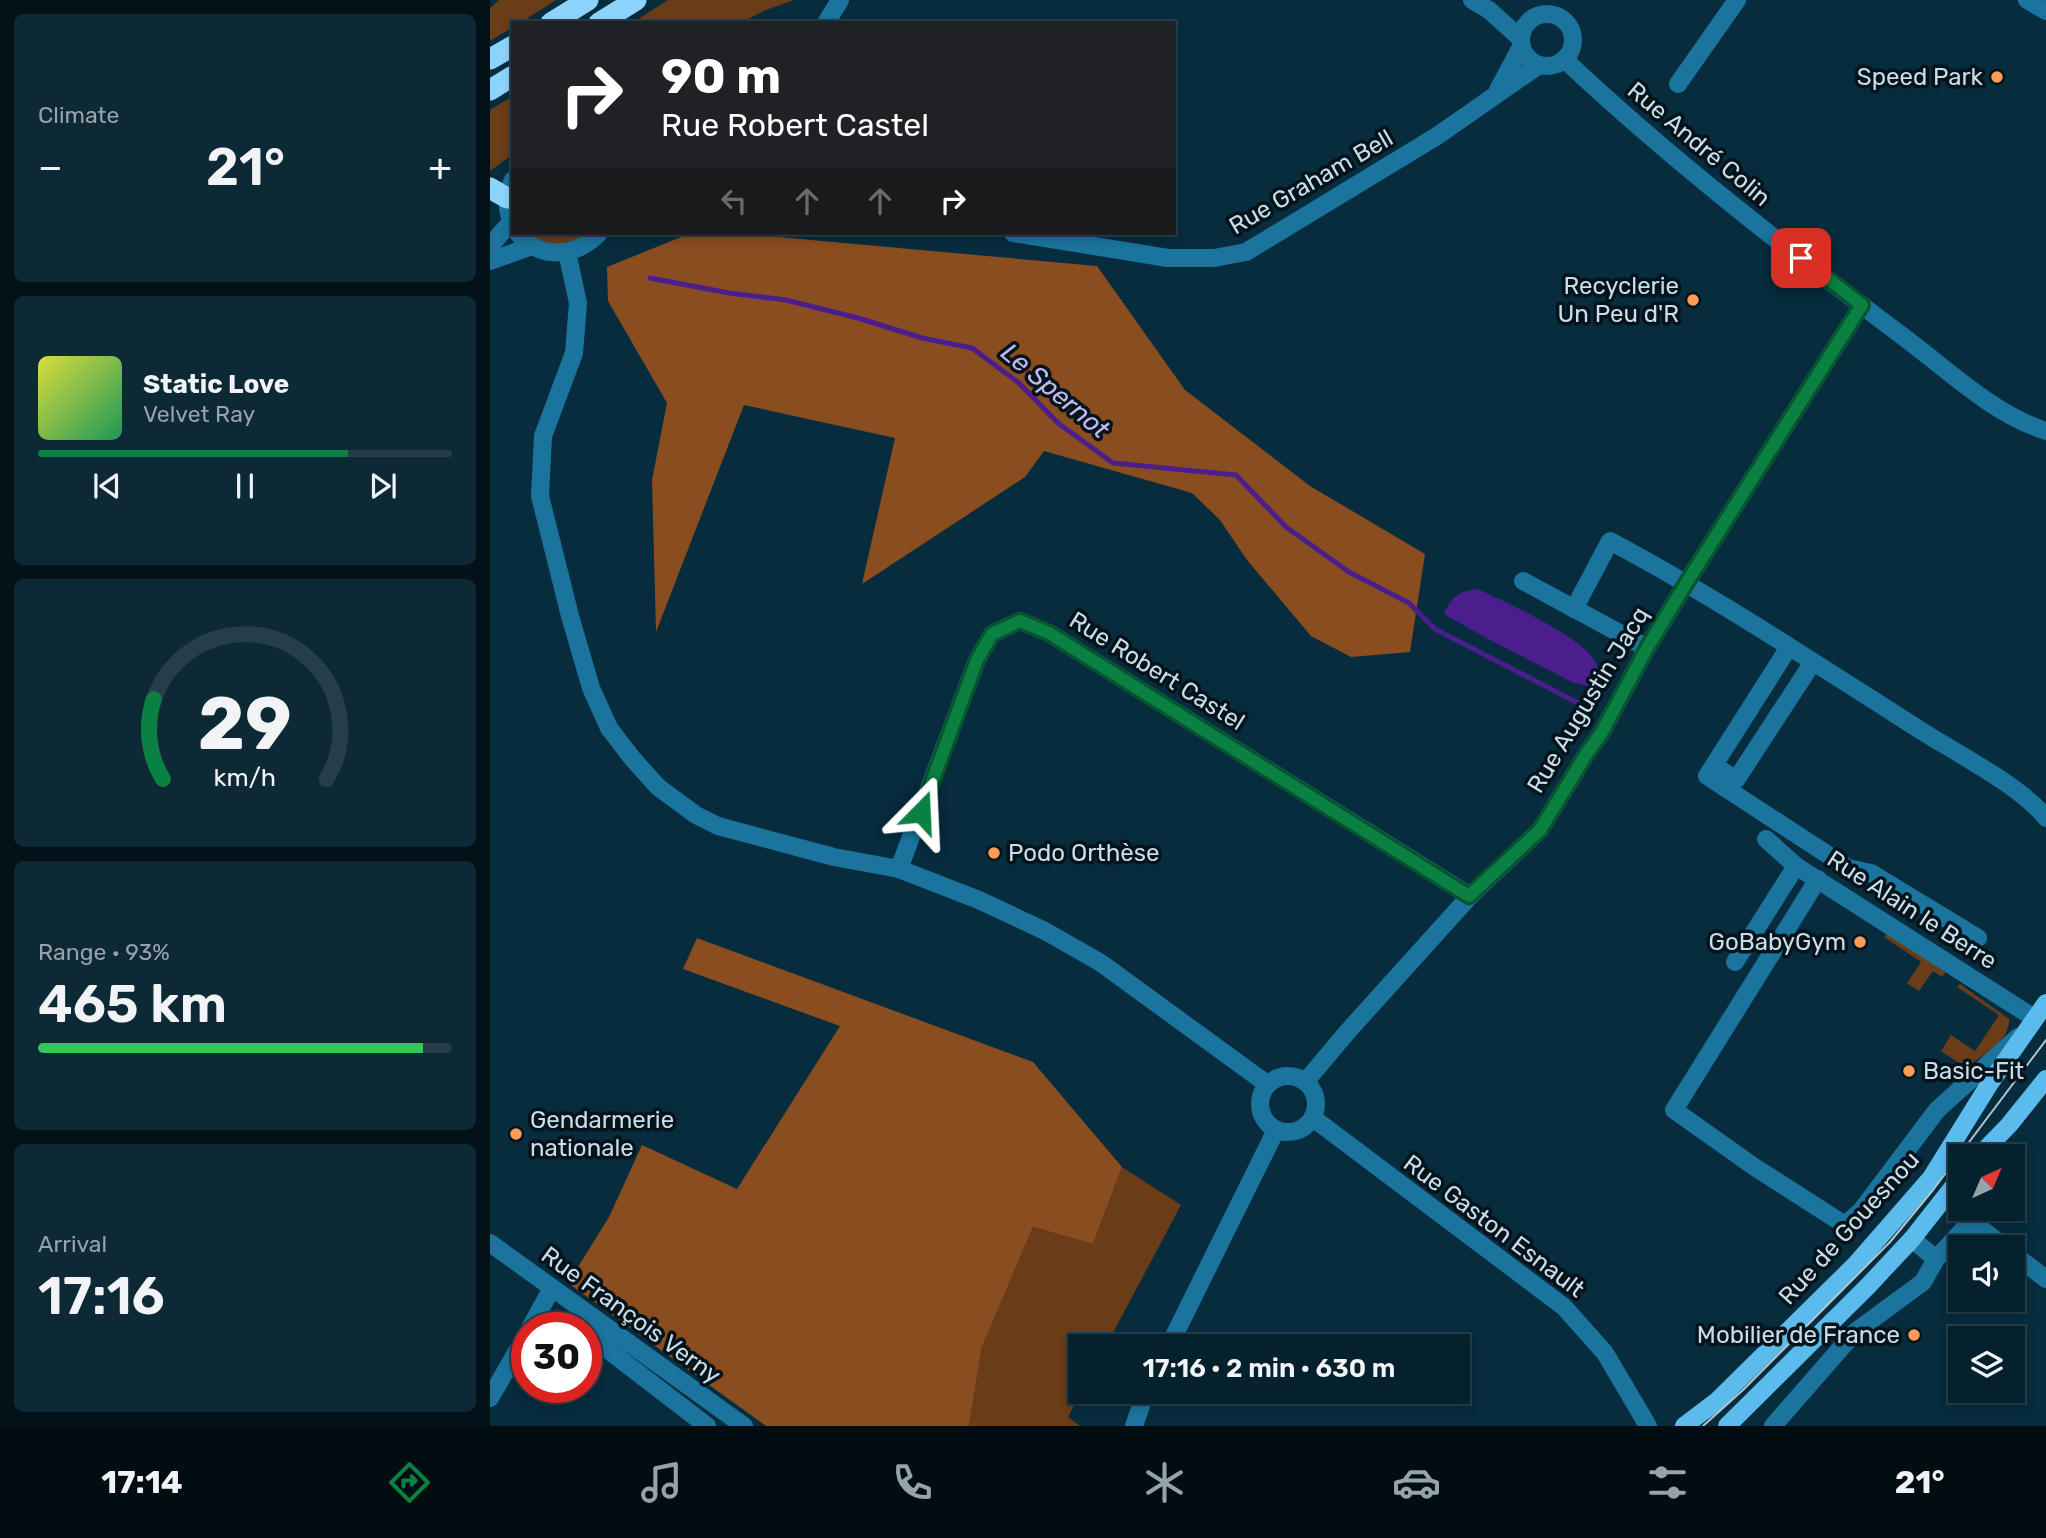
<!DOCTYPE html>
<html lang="en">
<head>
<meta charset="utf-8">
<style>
	:root { --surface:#05212e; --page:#0e2936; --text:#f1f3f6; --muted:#97a3aa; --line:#263e4a; --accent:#0b8043 }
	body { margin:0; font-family:Rubik,sans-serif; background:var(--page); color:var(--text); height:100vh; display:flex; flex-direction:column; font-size:26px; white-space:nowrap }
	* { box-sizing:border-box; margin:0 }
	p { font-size:23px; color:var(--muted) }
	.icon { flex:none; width:38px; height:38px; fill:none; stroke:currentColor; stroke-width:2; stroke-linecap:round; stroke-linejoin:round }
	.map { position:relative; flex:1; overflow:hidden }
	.details { display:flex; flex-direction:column; gap:14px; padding:14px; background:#031219; width:490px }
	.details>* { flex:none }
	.top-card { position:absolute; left:21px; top:21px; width:665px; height:214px; border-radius:0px; box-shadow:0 4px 10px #0003,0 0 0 2px var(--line); background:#202124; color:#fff; overflow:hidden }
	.needle { width:46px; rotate:44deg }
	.tools { position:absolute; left:1458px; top:1144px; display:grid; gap:14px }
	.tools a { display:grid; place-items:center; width:77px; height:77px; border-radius:0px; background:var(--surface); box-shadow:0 4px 10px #0003,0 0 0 2px var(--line); font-size:35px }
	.speed { position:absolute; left:21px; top:1312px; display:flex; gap:14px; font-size:35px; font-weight:700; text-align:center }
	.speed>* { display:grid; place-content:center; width:91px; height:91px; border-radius:50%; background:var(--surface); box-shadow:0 4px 10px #0003,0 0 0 2px var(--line); line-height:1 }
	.speed .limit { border:10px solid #d22; background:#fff; color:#111 }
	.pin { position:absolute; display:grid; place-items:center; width:60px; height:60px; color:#fff; margin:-30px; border-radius:14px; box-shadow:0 4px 10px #0006 }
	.me { position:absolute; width:77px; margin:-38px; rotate:21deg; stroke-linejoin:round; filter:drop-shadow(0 0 5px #0008) }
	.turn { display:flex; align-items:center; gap:24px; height:147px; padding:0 35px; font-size:32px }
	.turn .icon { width:91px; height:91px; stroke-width:2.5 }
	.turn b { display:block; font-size:49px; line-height:60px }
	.lanes { display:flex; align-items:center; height:66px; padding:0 35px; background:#0003; justify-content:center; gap:35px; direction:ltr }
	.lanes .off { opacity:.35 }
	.big { font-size:52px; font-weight:600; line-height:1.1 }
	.details .tile { flex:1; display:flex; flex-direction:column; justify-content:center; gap:10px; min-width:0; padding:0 24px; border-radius:10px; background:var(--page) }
	.details .dial { align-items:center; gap:0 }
	.dial svg { height:182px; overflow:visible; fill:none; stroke:var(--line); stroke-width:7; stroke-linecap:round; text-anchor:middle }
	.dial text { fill:var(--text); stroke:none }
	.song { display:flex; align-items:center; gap:21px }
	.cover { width:84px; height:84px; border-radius:10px; background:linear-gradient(135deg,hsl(60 70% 55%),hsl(150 70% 35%)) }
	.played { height:7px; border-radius:4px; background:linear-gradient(90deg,var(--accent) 75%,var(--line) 75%) }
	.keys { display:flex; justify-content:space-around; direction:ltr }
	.heat { display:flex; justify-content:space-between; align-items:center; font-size:38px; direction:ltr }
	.charge { height:10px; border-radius:5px; background:linear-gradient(90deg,#34c759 93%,var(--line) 0) }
	.trip { position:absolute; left:578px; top:1334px; width:402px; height:70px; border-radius:0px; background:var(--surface); box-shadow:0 4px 10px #0003,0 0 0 2px var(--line); font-weight:600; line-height:70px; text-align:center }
	.dock { display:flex; height:112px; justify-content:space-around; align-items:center; background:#020d12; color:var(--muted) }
	.dock .icon { width:49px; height:49px }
	.dock .selected { color:var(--accent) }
	.dock b { font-size:32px; color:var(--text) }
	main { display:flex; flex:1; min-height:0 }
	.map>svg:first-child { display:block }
	.green { fill:#6b3c18 }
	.forest { fill:#894d1f }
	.water { fill:#4a1f8d }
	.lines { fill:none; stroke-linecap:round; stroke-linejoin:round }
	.stream { stroke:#4a1f8d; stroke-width:5 }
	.minor { stroke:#1a749e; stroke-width:18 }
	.major { stroke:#5bbbed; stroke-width:18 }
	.highway { stroke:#8dd4fc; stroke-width:21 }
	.tram { stroke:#b0c6d2; stroke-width:2 }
	.route-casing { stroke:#07532c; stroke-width:18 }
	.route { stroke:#0b8043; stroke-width:12 }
	.poi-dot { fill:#fd9c57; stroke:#05131b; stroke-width:2.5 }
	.labels { text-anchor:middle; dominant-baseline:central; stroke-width:7; stroke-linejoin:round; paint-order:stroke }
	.poi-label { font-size:24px; fill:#cadde9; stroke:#05131b; text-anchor:end }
	.street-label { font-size:24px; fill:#cadde9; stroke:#05131b }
	.water-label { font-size:26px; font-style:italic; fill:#c3b8ef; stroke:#05131b }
</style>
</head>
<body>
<main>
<section class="details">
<div class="tile"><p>Climate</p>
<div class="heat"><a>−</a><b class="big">21°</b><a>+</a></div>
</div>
<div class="tile">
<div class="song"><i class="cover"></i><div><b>Static Love</b><p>Velvet Ray</p></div></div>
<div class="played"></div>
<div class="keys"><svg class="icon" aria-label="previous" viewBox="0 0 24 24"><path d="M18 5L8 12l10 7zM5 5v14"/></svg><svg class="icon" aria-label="pause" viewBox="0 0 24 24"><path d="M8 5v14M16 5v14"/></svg><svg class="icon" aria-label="next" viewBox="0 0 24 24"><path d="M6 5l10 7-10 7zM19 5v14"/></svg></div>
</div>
<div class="tile dial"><svg viewBox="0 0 100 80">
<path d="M14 69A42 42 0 1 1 86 69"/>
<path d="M14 69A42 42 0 0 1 10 34" stroke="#0b8043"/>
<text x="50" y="56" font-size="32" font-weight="700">29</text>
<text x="50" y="72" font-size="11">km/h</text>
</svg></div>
<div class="tile"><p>Range · 93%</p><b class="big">465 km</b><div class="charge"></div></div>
<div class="tile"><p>Arrival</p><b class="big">17:16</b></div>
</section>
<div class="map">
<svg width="1556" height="1426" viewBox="0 0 1556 1426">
	<rect width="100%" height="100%" fill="#072c3e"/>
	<g class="green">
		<path d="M9,0H66L30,23H23V27L0,41V8Z"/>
		<path d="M178,0H304L276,10L250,23H142Z"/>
		<path d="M23,96V154L0,171V110Z"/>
		<path d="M39,233H97C78,246 57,251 39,233Z"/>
		<path d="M1397,933L1456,972L1452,977L1443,971L1429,991L1417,983L1431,962L1394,937Z"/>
		<path d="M1470,984L1519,1019C1520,1043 1489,1056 1476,1068L1451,1051L1461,1035L1485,1051L1509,1015L1467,987Z"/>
		<path d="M632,1167L691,1205L616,1346H590V1391H592L578,1417L590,1426H479L492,1347L543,1227L603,1244Z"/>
	</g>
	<g class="forest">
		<path d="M201,233H244L607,266L695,390L820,486L935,554L920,652L861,657L821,636L757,560L730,520L702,493L554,451L535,477L372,584L405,438L254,405L166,632L162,480L177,403L118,301L117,267Z"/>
		<path d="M207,938L543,1062L632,1167L603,1244L543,1227L492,1347L479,1426H276L78,1283L119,1217L152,1145L247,1189L350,1026L193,969Z"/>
	</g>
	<path class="water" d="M988,589C1013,601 1103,641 1108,668C1109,675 1103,681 1098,686L1084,683L998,639L954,614C961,597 969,591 988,589Z"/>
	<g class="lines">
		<path class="stream" d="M160,278L239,293L296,300L368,318L432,338L482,348L529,383L568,423L623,463L746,475L796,527L859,572L919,603L945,629L1090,704"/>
		<g class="minor">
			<path d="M982,0L999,10L1030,38"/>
			<path d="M1537,0L1556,11"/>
			<circle cx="1057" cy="40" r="26"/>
			<path d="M336,23L350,0"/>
			<path d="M1074,59C1181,160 1298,250 1415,338C1459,371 1503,414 1556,431"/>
			<path d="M1188,84L1247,0"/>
			<path d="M1008,90L1031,47"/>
			<path d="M23,180C16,195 16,210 23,225"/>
			<path d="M28,233C49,261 87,257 109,233"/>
			<path d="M523,233L678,258H724L756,252L947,136L1049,65"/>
			<path d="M0,246L21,222"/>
			<path d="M77,252L88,303L84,353L53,436L50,496L80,616L101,688L119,728L142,758L168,787L206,815L228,826L344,857L409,869L489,900L555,931L611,963L777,1084"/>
			<path d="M0,261L42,246"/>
			<path d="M1033,581L1157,648"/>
			<path d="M1084,609L1120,541C1227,598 1328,665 1430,730C1466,753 1531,786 1556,818"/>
			<path d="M1299,647L1217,776L1358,868L1381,873L1488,938"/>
			<path d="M1224,765L1246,780L1323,662"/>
			<path d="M1276,839L1306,866L1544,1018"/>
			<path d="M409,869L487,660L502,634L530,621L559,633L980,896"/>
			<path d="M1328,879L1184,1110L1263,1166L1355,1225L1371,1211L1447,1110L1528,1037"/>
			<path d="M1245,962L1306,866"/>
			<circle cx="798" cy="1104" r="28"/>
			<path d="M816,1081L859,1030L980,896L1050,830L1097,753L1112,732L1157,648L1197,582L1372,305"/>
			<path d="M823,1118L1074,1307L1115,1353L1158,1426"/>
			<path d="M0,1243L254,1426"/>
			<path d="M1522,1253L1556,1279"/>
			<path d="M1446,1259L1481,1221L1516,1248"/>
			<path d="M40,1328L62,1288"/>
			<path d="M96,1333L217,1426"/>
			<path d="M679,1346L786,1130"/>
			<path d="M0,1398L37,1334"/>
			<path d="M644,1426L656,1391"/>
			<path d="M1283,1426L1365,1332L1433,1282L1446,1259L1422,1239"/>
		</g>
		<g class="major">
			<path d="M1488,1157L1519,1125L1556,1079"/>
			<path d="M1194,1426L1227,1401L1366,1264L1441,1178L1500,1083L1556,1003"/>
			<path d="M1237,1426L1378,1286L1422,1239L1470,1178"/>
		</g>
		<g class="highway">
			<path d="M61,23L98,0"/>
			<path d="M109,23L146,0"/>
			<path d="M0,59L23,46"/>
			<path d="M0,90L23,76"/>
			<path d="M0,188L17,198"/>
		</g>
		<path class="tram" d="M1213,1426L1253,1390L1400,1242L1443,1190L1556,1040"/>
	</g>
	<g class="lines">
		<defs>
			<path id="route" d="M431,812L487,660L502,634L530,621L559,633L979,896L1050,830L1097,753L1112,732L1157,648L1197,582L1372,305L1311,258"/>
		</defs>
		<use href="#route" class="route-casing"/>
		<use href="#route" class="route"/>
	</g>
	<g class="poi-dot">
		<circle cx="1507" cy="77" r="7"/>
		<circle cx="1203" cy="300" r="7"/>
		<circle cx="504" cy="853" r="7"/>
		<circle cx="1370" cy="942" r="7"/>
		<circle cx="1419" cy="1071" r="7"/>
		<circle cx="26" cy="1134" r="7"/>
		<circle cx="1424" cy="1335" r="7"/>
	</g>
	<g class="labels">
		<g class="poi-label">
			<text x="1493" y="77">Speed Park</text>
			<text x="1189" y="286">Recyclerie<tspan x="1189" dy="28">Un Peu d'R</tspan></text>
			<text x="518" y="853" text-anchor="start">Podo Orthèse</text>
			<text x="1356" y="942">GoBabyGym</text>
			<text x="1433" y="1071" text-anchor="start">Basic-Fit</text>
			<text x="40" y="1120" text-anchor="start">Gendarmerie<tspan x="40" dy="28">nationale</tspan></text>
			<text x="1410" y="1335">Mobilier de France</text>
		</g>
		<g class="street-label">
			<text transform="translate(1209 144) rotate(40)">Rue André Colin</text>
			<text transform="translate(821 182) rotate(-30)">Rue Graham Bell</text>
			<text transform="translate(667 671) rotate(32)">Rue Robert Castel</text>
			<text transform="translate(1098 700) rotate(-59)">Rue Augustin Jacq</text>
			<text transform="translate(1422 910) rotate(33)">Rue Alain le Berre</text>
			<text transform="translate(1004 1226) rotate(37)">Rue Gaston Esnault</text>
			<text transform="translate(1359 1228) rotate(-48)">Rue de Gouesnou</text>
			<text transform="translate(141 1315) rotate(36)">Rue François Verny</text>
		</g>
		<g class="water-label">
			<text transform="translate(565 391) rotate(40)">Le Spernot</text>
		</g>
	</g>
</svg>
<div class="tools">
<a><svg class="needle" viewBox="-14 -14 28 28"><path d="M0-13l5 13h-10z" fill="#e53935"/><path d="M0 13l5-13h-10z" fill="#97a3aa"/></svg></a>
<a><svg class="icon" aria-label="sound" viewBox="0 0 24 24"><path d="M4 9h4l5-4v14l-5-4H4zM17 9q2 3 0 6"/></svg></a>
<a><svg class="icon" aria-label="layers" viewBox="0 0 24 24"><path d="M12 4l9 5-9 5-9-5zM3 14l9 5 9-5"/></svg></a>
</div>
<div class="speed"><div class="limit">30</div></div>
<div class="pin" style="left:1311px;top:258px;background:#d93025"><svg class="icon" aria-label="arrive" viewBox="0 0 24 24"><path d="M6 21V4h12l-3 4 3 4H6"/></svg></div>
<svg class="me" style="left:431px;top:812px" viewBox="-20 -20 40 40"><path d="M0-17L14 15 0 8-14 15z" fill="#0b8043" stroke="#fff" stroke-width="4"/></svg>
<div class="trip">17:16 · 2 min · 630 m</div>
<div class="top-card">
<div class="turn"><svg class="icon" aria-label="right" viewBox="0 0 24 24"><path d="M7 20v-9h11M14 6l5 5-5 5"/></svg><div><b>90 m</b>Rue Robert Castel</div></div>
<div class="lanes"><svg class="icon off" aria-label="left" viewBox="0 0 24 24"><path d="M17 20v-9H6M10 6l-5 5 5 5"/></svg><svg class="icon off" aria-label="ahead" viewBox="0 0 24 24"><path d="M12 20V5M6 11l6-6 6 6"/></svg><svg class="icon off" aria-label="ahead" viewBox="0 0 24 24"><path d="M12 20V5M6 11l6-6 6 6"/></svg><svg class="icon" aria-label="right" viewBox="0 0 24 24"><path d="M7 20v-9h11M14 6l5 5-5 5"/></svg></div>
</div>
</div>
</main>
<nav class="dock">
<b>17:14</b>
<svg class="icon selected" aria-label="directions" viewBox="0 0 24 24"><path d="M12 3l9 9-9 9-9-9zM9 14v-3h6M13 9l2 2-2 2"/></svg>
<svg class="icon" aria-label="music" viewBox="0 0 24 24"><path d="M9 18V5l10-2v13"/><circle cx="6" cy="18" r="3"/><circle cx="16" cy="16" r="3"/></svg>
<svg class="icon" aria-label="phone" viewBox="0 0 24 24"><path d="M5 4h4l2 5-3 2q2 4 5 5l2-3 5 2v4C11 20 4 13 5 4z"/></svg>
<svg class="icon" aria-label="climate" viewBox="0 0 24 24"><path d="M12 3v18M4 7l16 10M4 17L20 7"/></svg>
<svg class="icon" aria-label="car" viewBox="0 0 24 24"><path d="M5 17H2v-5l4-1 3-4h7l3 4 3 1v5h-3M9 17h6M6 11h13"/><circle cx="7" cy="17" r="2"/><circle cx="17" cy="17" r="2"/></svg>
<svg class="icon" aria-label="filters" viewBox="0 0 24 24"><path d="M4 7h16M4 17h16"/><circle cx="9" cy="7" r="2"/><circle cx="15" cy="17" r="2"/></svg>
<b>21°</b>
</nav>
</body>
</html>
